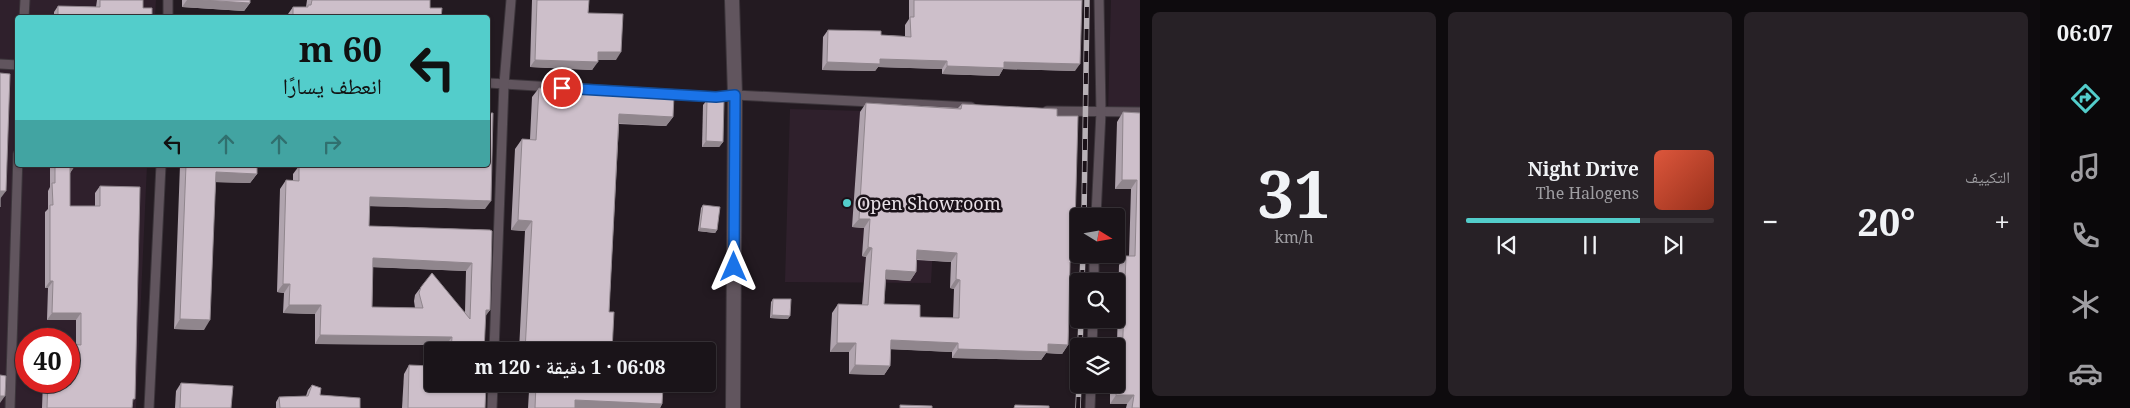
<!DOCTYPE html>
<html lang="ar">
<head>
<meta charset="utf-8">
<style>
	:root { --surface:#1a1419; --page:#272126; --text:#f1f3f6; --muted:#9f9ea2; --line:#383338; --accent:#53cdcb }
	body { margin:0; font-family:"Noto Serif","Noto Naskh Arabic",serif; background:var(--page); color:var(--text); direction:rtl; height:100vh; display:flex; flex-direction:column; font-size:19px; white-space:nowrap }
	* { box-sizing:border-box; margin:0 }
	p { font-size:16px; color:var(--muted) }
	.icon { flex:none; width:28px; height:28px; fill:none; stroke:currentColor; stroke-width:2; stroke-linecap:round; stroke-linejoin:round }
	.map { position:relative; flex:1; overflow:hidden; direction:ltr }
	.side { display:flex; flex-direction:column; gap:12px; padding:12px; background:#0e0b0e; width:900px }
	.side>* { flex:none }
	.top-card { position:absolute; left:15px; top:15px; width:475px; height:152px; border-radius:5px; box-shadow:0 1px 4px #0004,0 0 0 1px var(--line); direction:rtl; background:#53cdcb; color:#111; overflow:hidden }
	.needle { width:32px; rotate:101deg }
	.buttons { position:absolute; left:1070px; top:208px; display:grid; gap:10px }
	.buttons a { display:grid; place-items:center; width:55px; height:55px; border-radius:5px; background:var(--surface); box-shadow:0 1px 4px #0004,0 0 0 1px var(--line); font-size:25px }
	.speed { position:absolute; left:15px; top:328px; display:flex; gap:10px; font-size:25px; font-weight:700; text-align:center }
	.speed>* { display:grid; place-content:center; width:65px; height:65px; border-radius:50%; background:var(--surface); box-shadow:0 1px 4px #0004,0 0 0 1px var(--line); line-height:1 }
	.speed .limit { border:8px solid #d22; background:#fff; color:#111 }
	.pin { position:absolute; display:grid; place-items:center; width:42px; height:42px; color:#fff; margin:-21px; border:2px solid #fff; border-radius:50%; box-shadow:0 1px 5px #0007 }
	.me { position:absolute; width:55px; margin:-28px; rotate:0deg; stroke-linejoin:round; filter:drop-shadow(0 0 4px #0008) }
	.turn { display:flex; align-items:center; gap:18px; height:105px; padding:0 25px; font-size:22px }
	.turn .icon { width:65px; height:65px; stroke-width:2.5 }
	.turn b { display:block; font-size:35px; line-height:42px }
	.lanes { display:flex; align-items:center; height:48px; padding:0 25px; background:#0003; justify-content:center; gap:25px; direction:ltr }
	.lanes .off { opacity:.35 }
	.big { font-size:38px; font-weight:700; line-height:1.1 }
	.side .tile { flex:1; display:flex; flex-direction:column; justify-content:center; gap:8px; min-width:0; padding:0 18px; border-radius:8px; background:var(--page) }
	.side .dial { align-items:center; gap:0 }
	.dial b { font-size:65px; line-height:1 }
	.song { display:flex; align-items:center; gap:15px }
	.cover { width:60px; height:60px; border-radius:8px; background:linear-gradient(135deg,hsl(10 70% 55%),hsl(10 70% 35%)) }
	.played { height:5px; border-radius:2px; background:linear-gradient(90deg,var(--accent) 70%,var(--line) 70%) }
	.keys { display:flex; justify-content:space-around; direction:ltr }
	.heat { display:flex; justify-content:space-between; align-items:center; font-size:28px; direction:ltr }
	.side .tiles { flex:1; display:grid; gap:12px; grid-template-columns:repeat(3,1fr) }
	.trip { position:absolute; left:424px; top:342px; width:292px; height:50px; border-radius:5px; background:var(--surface); box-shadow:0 1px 4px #0004,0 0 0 1px var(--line); font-weight:700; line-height:50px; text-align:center; direction:rtl }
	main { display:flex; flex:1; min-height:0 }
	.dock { display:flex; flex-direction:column; width:90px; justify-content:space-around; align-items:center; background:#0a080a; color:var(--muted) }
	.dock .icon { width:35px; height:35px }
	.dock .on { color:var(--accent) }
	.dock b { font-size:22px; color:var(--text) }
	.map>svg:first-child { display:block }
	.built { fill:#2f202c; fill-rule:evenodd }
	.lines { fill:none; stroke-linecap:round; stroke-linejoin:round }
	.service-casing { stroke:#3c353b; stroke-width:11 }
	.tertiary-casing { stroke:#3c353b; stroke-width:16 }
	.service { stroke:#61555e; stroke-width:9 }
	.tertiary { stroke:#61555e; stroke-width:14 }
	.rail-casing { stroke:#b8b1b7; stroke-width:5.5 }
	.rail { stroke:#1a1118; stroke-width:4; stroke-dasharray:11; stroke-linecap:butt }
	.wall { fill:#b0a4ae; fill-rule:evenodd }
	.shaded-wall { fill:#90868d }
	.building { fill:#cdbfca; stroke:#90868d; fill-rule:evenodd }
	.route-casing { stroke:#114b97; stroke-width:12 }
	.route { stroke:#1a73e8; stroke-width:9 }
	.poi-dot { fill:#53cdcb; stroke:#1a1118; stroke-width:2 }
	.labels { text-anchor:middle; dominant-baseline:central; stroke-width:5; stroke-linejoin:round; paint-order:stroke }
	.poi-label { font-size:18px; fill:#e8e1e7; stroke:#1a1118; text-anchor:start }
</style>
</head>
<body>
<main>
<nav class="dock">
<b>06:07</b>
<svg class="icon on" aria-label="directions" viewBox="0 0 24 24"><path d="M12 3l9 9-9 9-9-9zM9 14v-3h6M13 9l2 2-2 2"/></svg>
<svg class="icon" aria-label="music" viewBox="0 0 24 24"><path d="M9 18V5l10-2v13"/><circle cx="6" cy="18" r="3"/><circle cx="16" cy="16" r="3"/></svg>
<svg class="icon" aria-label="phone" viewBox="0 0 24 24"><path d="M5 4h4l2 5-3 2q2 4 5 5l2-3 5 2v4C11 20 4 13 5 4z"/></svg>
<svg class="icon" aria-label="climate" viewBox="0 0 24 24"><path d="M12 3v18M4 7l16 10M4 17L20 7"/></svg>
<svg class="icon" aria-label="car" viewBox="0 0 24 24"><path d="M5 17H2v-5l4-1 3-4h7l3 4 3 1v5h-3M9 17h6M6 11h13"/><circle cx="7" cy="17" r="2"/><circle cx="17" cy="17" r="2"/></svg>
</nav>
<section class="side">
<div class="tiles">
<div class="tile"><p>التكييف</p>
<div class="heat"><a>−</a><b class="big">20°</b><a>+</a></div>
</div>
<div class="tile">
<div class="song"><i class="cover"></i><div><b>Night Drive</b><p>The Halogens</p></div></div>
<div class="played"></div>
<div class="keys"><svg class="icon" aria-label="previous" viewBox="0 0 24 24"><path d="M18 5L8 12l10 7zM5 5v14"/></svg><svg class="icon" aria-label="pause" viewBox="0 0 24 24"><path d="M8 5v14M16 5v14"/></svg><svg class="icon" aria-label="next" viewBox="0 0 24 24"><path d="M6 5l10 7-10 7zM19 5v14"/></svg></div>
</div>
<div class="tile dial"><b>31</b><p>km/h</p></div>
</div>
</section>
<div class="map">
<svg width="1140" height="408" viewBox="0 0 1140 408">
	<rect width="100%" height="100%" fill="#231a21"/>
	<g class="built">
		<path d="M0,0H156L155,17L18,18V165H147L136,408H0ZM26,339H69V381H26Z"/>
		<path d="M1111,0H1140V114H1108Z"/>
		<path d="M790,109L940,113L931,283L785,282Z"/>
	</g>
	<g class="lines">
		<defs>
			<g id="service">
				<path d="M24,18L25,0"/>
				<path d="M168,18V0"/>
				<path d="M0,64L18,65"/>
				<path d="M488,83L716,97L735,95L971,107"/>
				<path d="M1047,111L1140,112"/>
				<path d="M1096,216L1101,112L1099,0"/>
				<path d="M1094,281V254"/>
				<path d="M1092,346L1093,319"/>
				<path d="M494,351L504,84L511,0"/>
				<path d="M10,408L18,154"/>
				<path d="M149,408L161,165"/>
				<path d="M492,408L493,384"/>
				<path d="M1090,408L1091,384"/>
			</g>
			<path id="tertiary" d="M732,0L735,95L733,408"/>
		</defs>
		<use href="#service" class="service-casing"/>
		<use href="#tertiary" class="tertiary-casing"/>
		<use href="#service" class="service"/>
		<use href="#tertiary" class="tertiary"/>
		<defs>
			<g id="rail">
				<path d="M1084,216L1087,0"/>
				<path d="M1082,281L1083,254"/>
				<path d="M1080,346L1081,319"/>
				<path d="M1078,408L1079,384"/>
			</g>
		</defs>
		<use href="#rail" class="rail-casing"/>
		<use href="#rail" class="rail"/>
	</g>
	<g class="wall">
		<path d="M97,0H143V8L152,18H54V12L58,6L96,7Z"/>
		<path d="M182,0H250V3L244,11L182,7Z"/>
		<path d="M307,0H430V8L441,18H288V14L293,7H306Z"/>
		<path d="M532,0H589L588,13L616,60H598L592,70L530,67Z"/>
		<path d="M909,0H1082L1075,71L1003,69L999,76L942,74V69L878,67L875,71L822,70L823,37L828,30L881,35L905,36V25L909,19Z"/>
		<path d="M539,88L673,117L666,126L619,124L609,312L612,351H519L525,231L511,230L515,149L522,139H530L532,97Z"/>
		<path d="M707,100L723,142L719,147H702L703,105Z"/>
		<path d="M866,103L958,108L962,104L1057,116L1070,267L1068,345L1062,354L1046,353L1041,360L952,358V352L891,349L890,366L884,375L849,374V352H830L832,313L838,304L862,305L866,257L862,256L864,228L852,227L860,112ZM917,260L951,262L950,288L954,289L953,318L920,317L884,304L886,279L910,281L916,272Z"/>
		<path d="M1123,112L1140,113V408H1126L1127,404H1110V384H1116L1119,265L1126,256H1129L1131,189H1115L1117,122Z"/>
		<path d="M50,165H75L70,173V206H95V193L100,186L133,403L132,408H42L43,381H69L76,345V320H47L48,288H45V212L48,209V191L50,187Z"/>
		<path d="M180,165H257V174L250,183L216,182L204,330L174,329Z"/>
		<path d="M303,165H488L485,209L369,206V226L490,230V310L485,316L484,351H446V345L315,344V314L283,313L284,293L277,292L280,189L286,180L293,181V174L299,166H303ZM373,267L466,271L465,312L421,287L415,295L414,301L415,308L372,307Z"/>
		<path d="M703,205L717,230L715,233L698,231L701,208Z"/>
		<path d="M773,299L788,319L770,318L771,302Z"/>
		<path d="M409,365L485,408H402L404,374Z"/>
		<path d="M181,383L231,408H175L176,391Z"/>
		<path d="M517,384H610L662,404L660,408H528L529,391H517Z"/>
		<path d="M312,385L320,395L360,408H276V402L279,397L306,396L308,390Z"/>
	</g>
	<g class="shaded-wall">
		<path d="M187,0H202L250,3L244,11L182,7Z"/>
		<path d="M598,52H621L616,60H593Z"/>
		<path d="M880,59L947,61L942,69L878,67L875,71L822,70L827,62Z"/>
		<path d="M535,60L598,62L592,70L530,67Z"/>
		<path d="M1004,62L1080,64L1075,71L1003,69L999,76L942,74L947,66Z"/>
		<path d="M619,114L673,117L666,126L612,123Z"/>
		<path d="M706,141L723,142L719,147H702Z"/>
		<path d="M70,166H75L70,173Z"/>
		<path d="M216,172L257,174L250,183L210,182Z"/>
		<path d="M1122,180H1137L1131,189H1115Z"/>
		<path d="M0,191H6L0,199Z"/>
		<path d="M370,197L491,201L485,209L364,206Z"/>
		<path d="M859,219H870L864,228L852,227Z"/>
		<path d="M518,220L532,221L525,231L511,230Z"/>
		<path d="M700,228L717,230L715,233L698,231Z"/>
		<path d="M868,247L872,248L866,257L862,256Z"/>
		<path d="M917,250L957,253L951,262L911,259Z"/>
		<path d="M373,258L472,263L466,271L368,267Z"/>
		<path d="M886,270L916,272L910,281L880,279Z"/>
		<path d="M956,279L960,280L954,289L950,288Z"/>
		<path d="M50,281H53L48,288H45Z"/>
		<path d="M283,284H290L284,293L277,292Z"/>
		<path d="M289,305H321L315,314L283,313Z"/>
		<path d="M486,310H490L484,318Z"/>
		<path d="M52,313H81L76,320H47Z"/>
		<path d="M772,315L790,316L788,319L770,318Z"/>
		<path d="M180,319L210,320L204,330L174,329Z"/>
		<path d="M320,335L452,337L446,345L315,344Z"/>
		<path d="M891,340L958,343L952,352L885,349Z"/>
		<path d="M837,343H856L849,352H830Z"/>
		<path d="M1048,344L1068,345L1062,354L1046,353L1041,360L952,358L958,349Z"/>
		<path d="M855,365L890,366L884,375L849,374Z"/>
		<path d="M521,384H535L529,391H517Z"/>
		<path d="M1116,395H1134L1127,404H1110Z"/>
		<path d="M0,396H5L0,403Z"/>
		<path d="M575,400L662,404L660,408H569Z"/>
	</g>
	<g class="building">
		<path d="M100,0H143V8H152V18H58V6L100,7Z"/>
		<path d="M202,0H250V3Z"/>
		<path d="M312,0H430V8H442L441,18H293V7H308V5H311Z"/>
		<path d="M537,0H589L588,13L623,14L621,52H598V62L535,60Z"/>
		<path d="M914,0H1082L1080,64L1004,62V68L947,66V61L880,59V64L827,62L828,30L881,31V35L911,37L910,17H914Z"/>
		<path d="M0,73L10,74L6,191H0V207Z"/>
		<path d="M539,88L674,95L673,117L619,114L609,312H614L612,351H525L532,221L518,220L522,139L536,140Z"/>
		<path d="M707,100H724L723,142L706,141Z"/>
		<path d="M866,103L961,109L962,104L1057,109V116H1078L1074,262H1070L1068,345L1048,344V352L958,349V343L891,340L890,366L855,365L856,343H837L838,304L868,305L872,248L868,247L870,219H859ZM917,250L957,253L956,279L960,280L959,318L920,317V305L884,304L886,270L916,272Z"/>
		<path d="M1123,112L1140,113V408H1132L1134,395H1116L1117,360H1122L1126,256H1135L1137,180H1122Z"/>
		<path d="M488,113H493L491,201L370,197L369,226L490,230L492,231L490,310H486L484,351H451L452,337L320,335L321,305H289L290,284H283L286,180L299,181V166H308V165H488ZM373,258L472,263L470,319L432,273L421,287L419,293L423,308L372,307Z"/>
		<path d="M55,165H75L70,166V206H100V186L140,187L135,399H133L132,408H47L48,381H69V344L81,345V313H52L53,281H50V205H53L52,183H55Z"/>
		<path d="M186,165H257V174L216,172L210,320L180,319Z"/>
		<path d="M703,205L720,207L717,230L700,228Z"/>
		<path d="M773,299H791L790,316L772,315Z"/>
		<path d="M409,365L432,366V384H486L485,408H408Z"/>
		<path d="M0,375L6,376L5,396H0Z"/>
		<path d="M181,383L233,386L231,408H180Z"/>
		<path d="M536,384H610L663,387L662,404L575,400V408H535Z"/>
		<path d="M312,385L321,388L320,395L360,398V408H280L279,397L308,396Z"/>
		<path d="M900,405L932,406V408H900Z"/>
		<path d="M1015,405L1049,406V408H1014Z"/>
	</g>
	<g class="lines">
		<defs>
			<path id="route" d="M562,88L716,97L735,95L734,267"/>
		</defs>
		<use href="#route" class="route-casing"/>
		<use href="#route" class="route"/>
	</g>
	<circle class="poi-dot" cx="847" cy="203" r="5"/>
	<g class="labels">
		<g class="poi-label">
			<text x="857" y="203">Open Showroom</text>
		</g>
	</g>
</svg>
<div class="buttons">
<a><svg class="needle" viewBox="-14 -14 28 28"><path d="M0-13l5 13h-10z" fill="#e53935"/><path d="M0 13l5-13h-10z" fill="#9f9ea2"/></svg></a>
<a><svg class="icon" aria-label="search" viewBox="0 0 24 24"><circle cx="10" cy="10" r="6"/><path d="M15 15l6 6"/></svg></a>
<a><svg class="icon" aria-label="layers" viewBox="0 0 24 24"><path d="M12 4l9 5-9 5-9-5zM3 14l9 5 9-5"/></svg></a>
</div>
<div class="speed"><div class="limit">40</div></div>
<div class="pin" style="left:562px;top:88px;background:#d93025"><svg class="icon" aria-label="arrive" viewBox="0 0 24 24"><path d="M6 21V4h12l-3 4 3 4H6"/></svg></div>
<svg class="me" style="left:734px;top:267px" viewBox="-20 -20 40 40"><path d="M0-17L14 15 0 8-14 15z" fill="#1a73e8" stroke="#fff" stroke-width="4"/></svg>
<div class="trip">06:08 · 1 دقيقة · 120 m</div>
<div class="top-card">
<div class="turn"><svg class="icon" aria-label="left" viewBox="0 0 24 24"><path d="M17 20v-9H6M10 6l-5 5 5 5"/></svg><div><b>60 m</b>انعطف يسارًا</div></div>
<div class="lanes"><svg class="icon" aria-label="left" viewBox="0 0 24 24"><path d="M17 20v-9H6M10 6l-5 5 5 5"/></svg><svg class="icon off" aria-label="ahead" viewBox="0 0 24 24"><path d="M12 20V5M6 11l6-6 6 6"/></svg><svg class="icon off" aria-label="ahead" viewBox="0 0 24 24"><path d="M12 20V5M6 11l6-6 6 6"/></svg><svg class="icon off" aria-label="right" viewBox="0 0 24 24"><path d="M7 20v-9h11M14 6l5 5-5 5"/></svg></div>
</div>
</div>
</main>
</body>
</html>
